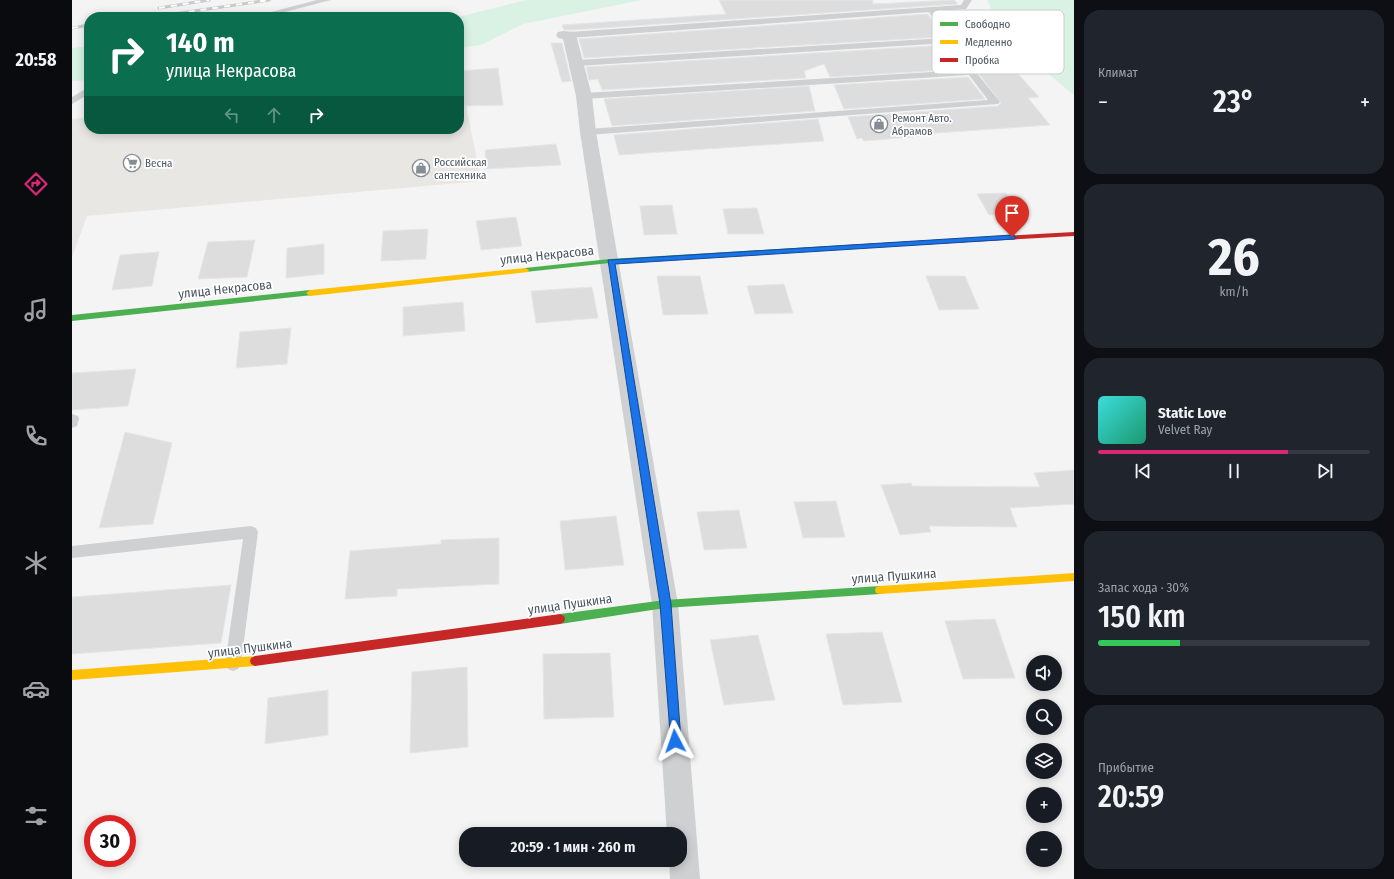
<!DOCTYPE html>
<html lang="ru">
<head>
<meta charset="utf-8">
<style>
	:root { --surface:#171b24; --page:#20242c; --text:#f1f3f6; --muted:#9ea1a6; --line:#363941; --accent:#db2777 }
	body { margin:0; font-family:"Fira Sans Condensed",sans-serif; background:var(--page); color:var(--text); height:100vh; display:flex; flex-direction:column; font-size:15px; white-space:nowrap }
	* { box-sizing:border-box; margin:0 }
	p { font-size:13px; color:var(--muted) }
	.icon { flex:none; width:22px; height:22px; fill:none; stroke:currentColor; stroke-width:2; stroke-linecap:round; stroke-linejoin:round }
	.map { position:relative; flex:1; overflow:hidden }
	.side { display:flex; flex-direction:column; gap:10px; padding:10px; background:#0d0f14; width:320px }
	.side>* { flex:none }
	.banner { position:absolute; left:12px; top:12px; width:380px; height:122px; border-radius:16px; box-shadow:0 2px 10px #0003; background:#0b6e4f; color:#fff; overflow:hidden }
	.tools { position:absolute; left:954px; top:655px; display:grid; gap:8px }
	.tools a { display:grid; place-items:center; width:36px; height:36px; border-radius:50%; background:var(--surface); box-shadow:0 2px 10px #0003; font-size:20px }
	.speed { position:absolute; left:12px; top:815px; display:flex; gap:8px; font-size:20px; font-weight:700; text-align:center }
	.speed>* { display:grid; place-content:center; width:52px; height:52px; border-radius:50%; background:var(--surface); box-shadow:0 2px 10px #0003; line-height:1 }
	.speed .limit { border:6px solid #d22; background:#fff; color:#111 }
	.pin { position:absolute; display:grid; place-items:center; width:34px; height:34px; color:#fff; margin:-41px -17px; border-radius:50% 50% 50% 0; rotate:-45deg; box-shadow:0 0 4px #0007 }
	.pin .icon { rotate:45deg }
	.me { position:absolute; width:44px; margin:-22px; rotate:356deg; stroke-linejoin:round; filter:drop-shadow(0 0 3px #0008) }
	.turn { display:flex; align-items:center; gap:14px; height:84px; padding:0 16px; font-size:18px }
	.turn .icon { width:52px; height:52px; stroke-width:2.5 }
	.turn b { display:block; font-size:28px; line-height:34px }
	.lanes { display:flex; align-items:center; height:38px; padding:0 16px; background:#0003; justify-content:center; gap:20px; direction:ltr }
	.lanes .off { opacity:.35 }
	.big { font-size:30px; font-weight:600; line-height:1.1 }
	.side .card { flex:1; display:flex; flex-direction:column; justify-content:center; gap:6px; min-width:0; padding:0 14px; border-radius:16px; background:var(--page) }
	.side .dial { align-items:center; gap:0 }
	.dial b { font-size:52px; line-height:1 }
	.song { display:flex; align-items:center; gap:12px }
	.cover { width:48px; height:48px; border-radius:6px; background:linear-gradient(135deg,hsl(180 70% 55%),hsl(160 70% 35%)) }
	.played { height:4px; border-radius:2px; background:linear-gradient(90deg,var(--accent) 70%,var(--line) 70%) }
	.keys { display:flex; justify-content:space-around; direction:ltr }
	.heat { display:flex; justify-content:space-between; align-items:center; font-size:22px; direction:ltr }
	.charge { height:6px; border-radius:3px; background:linear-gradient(90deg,#34c759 30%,var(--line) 0) }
	.trip { position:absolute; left:387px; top:827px; width:228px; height:40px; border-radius:16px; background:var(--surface); box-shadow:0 2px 10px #0003; font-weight:600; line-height:40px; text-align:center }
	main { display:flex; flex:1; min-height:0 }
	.dock { display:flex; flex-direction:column; width:72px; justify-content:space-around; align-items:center; background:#090b0e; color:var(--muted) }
	.dock .icon { width:28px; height:28px }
	.dock .on { color:var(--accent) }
	.dock b { font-size:18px; color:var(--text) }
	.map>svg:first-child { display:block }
	.commercial { fill:#e8e7e3 }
	.green { fill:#d9f2e3 }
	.building { fill:#ddddde; stroke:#e5e6e7 }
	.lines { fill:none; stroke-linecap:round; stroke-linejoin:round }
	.lane { fill:#ced0d2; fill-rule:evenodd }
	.street { fill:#ced0d2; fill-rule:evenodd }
	.fast { fill:#4caf50; fill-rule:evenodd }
	.slow { fill:#ffc107; fill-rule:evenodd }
	.jam { fill:#c62828; fill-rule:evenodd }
	.rail-casing { stroke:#c9cacc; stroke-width:3 }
	.rail { stroke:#fff; stroke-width:2; stroke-dasharray:6; stroke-linecap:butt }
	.route { fill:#1a73e8; stroke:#114b97 }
	.labels { text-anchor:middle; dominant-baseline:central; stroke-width:3.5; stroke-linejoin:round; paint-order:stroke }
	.far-poi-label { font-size:11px; fill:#4a5661; stroke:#fff; text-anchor:start }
	.street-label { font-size:13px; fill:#4a5661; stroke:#fff }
	.key { fill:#fff; stroke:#c9ccd0; stroke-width:1 }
	.key-label { font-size:11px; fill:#4a5661 }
</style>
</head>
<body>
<main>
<nav class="dock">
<b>20:58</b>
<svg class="icon on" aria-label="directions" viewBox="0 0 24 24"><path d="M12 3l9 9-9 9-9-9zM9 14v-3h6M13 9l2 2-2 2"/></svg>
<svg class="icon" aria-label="music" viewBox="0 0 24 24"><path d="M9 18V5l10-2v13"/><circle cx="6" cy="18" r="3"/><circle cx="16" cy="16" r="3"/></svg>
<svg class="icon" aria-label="phone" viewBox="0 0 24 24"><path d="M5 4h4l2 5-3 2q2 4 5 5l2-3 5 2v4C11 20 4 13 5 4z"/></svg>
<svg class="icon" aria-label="climate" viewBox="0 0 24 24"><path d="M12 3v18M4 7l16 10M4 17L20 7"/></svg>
<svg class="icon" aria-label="car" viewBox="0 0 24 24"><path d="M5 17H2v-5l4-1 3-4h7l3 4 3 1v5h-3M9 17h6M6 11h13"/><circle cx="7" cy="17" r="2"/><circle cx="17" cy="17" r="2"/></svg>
<svg class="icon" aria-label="filters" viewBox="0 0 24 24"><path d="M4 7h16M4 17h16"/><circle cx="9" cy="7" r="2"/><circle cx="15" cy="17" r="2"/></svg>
</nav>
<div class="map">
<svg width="1002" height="879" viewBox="0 0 1002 879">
	<rect width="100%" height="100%" fill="#f4f4f4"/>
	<path class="commercial" d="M387,69L409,181L15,216L0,258V119L17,117V129H387Z"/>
	<g class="green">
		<path d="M454,0H570L451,24L409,45L387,48L386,17Z"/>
		<path d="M915,0H1002V95L932,37Z"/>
		<path d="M17,46V80L0,81V48Z"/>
	</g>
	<g class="building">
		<path d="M647,0H801V4L882,0L886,4L500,30H492L490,25L654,14Z"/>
		<path d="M892,11L918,38L948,76L967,97L956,98L978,125L851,134L852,136L792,141L790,138L785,139L776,117L926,106L929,103L904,70L867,12Z"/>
		<path d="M856,14L870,37L512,58L507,39Z"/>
		<path d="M479,43H490L499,81L490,82Z"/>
		<path d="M875,45L890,69L758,77L752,64L732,71L734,78L530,90L526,79L517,80L514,67Z"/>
		<path d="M426,68L431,105L387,106V71Z"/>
		<path d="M896,77L913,99L772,109L762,85Z"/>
		<path d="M737,86L743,111L540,126L532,99Z"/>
		<path d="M746,119L752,141L547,155L542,135Z"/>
		<path d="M484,144L489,165L414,169L413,150Z"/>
		<path d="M934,193L947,214L917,215L905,194Z"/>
		<path d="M600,205L605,234L572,235L568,206Z"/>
		<path d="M685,208L692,234H656L651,209Z"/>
		<path d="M444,217L450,246L409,250L404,221Z"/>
		<path d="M356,229L354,259L309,261L311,231Z"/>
		<path d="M183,240L175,277L126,279L136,242Z"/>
		<path d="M252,244V274L214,278L215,248Z"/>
		<path d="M87,252L80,286L40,290L48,255Z"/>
		<path d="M585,276H628L636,314L591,315Z"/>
		<path d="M854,276H893L907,309L867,310Z"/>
		<path d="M712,284L721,313L683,314L675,286Z"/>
		<path d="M520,287L526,318L464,323L459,291Z"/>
		<path d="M391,302L393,331L331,336V307Z"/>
		<path d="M219,328L215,364L164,368L168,332Z"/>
		<path d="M64,369L56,406L0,410V373Z"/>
		<path d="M53,432L100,443L81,524L27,528Z"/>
		<path d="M1002,470V504L938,508L945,527L857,526L859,532L828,535L809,485L839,483L840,486L968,487L962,473Z"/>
		<path d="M764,501L773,537L731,538L722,502Z"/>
		<path d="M667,510L675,548L632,550L625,512Z"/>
		<path d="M544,516L552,565L493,570L488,521Z"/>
		<path d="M427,538V584L325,589V596L273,599L278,551L369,544V540Z"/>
		<path d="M159,585L149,643L0,654V597Z"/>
		<path d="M923,619L943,678L891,679L873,621Z"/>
		<path d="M810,632L830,702L771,705L754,634Z"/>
		<path d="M686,635L703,700L652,705L638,640Z"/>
		<path d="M538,653L542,717L472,719L471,654Z"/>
		<path d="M395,667L396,747L338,753L340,672Z"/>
		<path d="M256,690V735L193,744L196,698Z"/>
	</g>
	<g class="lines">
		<g class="lane">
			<path d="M245,0H259L194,17H180Z"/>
			<path d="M892,0H900L894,9L864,11L903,71L928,102L926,104L516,135L511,132L516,129L916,100L897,75L512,99L507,96L512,93L893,70L876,43L505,66L501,63L505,60L873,38L857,12L497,38L493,35L497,32L889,5Z"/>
			<path d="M17,87V94L0,104V97Z"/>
			<path d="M0,414L6,416L7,419L5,426L0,428Z"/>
			<path d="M179,526L184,528L186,532L169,664L166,669L161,671L156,669L153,664L171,539L0,558V546Z"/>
		</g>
		<path class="street" d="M491,31L502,32L504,35L520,96L524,132L606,604L628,879H598L597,860H608V834H595L580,604L508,132L504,96L491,39L486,38L484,35L486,32Z"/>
		<g class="fast">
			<path d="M774,245H777V249L538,263L453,272L449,270L453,268L538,259Z"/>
			<path d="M238,290L241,291L242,293L241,295L0,321V315Z"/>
			<path d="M808,586L812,587L813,590L812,593L808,594L593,608L488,624L484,622L483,619L484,616L488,614L593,600Z"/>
		</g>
		<g class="slow">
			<path d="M453,268L457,270L456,272L238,296L234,293L238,290Z"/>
			<path d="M1002,573V581L808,594L804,593L803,590L804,587L808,586Z"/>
			<path d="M183,656L187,658L188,661L187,664L183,666L0,680V670Z"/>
		</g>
		<g class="jam">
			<path d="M1002,232V236L774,249L770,247L774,245Z"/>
			<path d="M488,614L492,616L493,619L492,622L488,624L183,666L179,664L178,661L179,658L183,656Z"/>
		</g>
		<defs>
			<g id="rail">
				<path d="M87,8L137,0"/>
				<path d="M81,17L197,0"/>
				<path d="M0,28L17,25"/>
			</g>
		</defs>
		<use href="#rail" class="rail-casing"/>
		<use href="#rail" class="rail"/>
	</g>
	<path class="route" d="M940,235L943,236V239L543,264L599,604L609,741L607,745L603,747L599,745L588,604L536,260Z"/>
	<defs>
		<symbol id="shop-ring" viewBox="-11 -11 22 22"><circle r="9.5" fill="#fff" stroke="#868d94" stroke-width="1.5"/><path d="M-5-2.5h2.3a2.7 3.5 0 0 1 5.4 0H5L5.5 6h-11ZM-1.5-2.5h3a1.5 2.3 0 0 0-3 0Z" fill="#868d94"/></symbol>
		<symbol id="supermarket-ring" viewBox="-11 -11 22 22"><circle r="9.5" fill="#fff" stroke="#868d94" stroke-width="1.5"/><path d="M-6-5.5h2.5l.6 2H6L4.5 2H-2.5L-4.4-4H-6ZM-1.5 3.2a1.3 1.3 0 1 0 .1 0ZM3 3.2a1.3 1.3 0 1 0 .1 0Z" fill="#868d94"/></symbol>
	</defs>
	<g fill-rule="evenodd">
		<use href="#shop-ring" x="797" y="114" width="20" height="20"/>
		<use href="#supermarket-ring" x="50" y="153" width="20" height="20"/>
		<use href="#shop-ring" x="339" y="158" width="20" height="20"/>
	</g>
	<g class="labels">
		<g class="far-poi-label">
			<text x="820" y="118">Ремонт Авто.<tspan x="820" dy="13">Абрамов</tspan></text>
			<text x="362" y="162">Российская<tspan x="362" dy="13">сантехника</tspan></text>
			<text x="73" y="163">Весна</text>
		</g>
		<g class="street-label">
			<text transform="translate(475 255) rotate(-6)">улица Некрасова</text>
			<text transform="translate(153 289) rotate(-6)">улица Некрасова</text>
			<text transform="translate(822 576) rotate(-4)">улица Пушкина</text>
			<text transform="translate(498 604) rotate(-8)">улица Пушкина</text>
			<text transform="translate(178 648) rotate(-7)">улица Пушкина</text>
		</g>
	</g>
	<rect x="860" y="10" width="132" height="64" rx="6" class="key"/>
	<rect x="868" y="22" width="18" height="4" fill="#4caf50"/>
	<rect x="868" y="40" width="18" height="4" fill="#ffc107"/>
	<rect x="868" y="58" width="18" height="4" fill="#c62828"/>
	<g class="key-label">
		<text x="893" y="28">Свободно</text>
		<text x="893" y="46">Медленно</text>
		<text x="893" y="64">Пробка</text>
	</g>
</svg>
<div class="tools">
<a><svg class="icon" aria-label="sound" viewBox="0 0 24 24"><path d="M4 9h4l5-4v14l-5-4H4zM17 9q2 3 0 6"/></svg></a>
<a><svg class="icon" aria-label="search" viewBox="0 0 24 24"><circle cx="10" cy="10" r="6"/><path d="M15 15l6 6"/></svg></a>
<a><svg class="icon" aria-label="layers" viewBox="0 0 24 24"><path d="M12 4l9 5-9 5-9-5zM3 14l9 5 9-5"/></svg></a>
<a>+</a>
<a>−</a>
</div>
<div class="speed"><div class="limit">30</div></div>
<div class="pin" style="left:940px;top:237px;background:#d93025"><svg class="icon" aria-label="arrive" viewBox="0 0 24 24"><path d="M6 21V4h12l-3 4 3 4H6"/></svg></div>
<svg class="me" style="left:603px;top:741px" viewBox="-20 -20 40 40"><path d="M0-17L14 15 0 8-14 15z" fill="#1a73e8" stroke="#fff" stroke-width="4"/></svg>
<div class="trip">20:59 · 1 мин · 260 m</div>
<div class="banner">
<div class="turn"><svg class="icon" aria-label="right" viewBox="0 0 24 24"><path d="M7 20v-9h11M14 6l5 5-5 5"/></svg><div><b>140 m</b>улица Некрасова</div></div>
<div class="lanes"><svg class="icon off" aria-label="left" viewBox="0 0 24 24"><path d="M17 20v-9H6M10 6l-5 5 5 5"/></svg><svg class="icon off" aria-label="ahead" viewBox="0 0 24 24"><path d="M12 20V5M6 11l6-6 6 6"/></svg><svg class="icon" aria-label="right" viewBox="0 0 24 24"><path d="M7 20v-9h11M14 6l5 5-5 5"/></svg></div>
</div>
</div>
<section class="side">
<div class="card"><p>Климат</p>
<div class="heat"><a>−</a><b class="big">23°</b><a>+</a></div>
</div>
<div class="card dial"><b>26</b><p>km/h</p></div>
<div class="card">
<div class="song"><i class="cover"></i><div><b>Static Love</b><p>Velvet Ray</p></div></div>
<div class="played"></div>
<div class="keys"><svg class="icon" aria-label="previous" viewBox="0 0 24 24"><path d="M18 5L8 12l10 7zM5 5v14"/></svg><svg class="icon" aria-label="pause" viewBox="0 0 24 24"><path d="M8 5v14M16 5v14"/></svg><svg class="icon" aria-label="next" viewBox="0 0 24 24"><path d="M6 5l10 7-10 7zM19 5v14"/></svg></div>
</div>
<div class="card"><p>Запас хода · 30%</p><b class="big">150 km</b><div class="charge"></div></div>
<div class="card"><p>Прибытие</p><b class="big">20:59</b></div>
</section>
</main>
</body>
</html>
